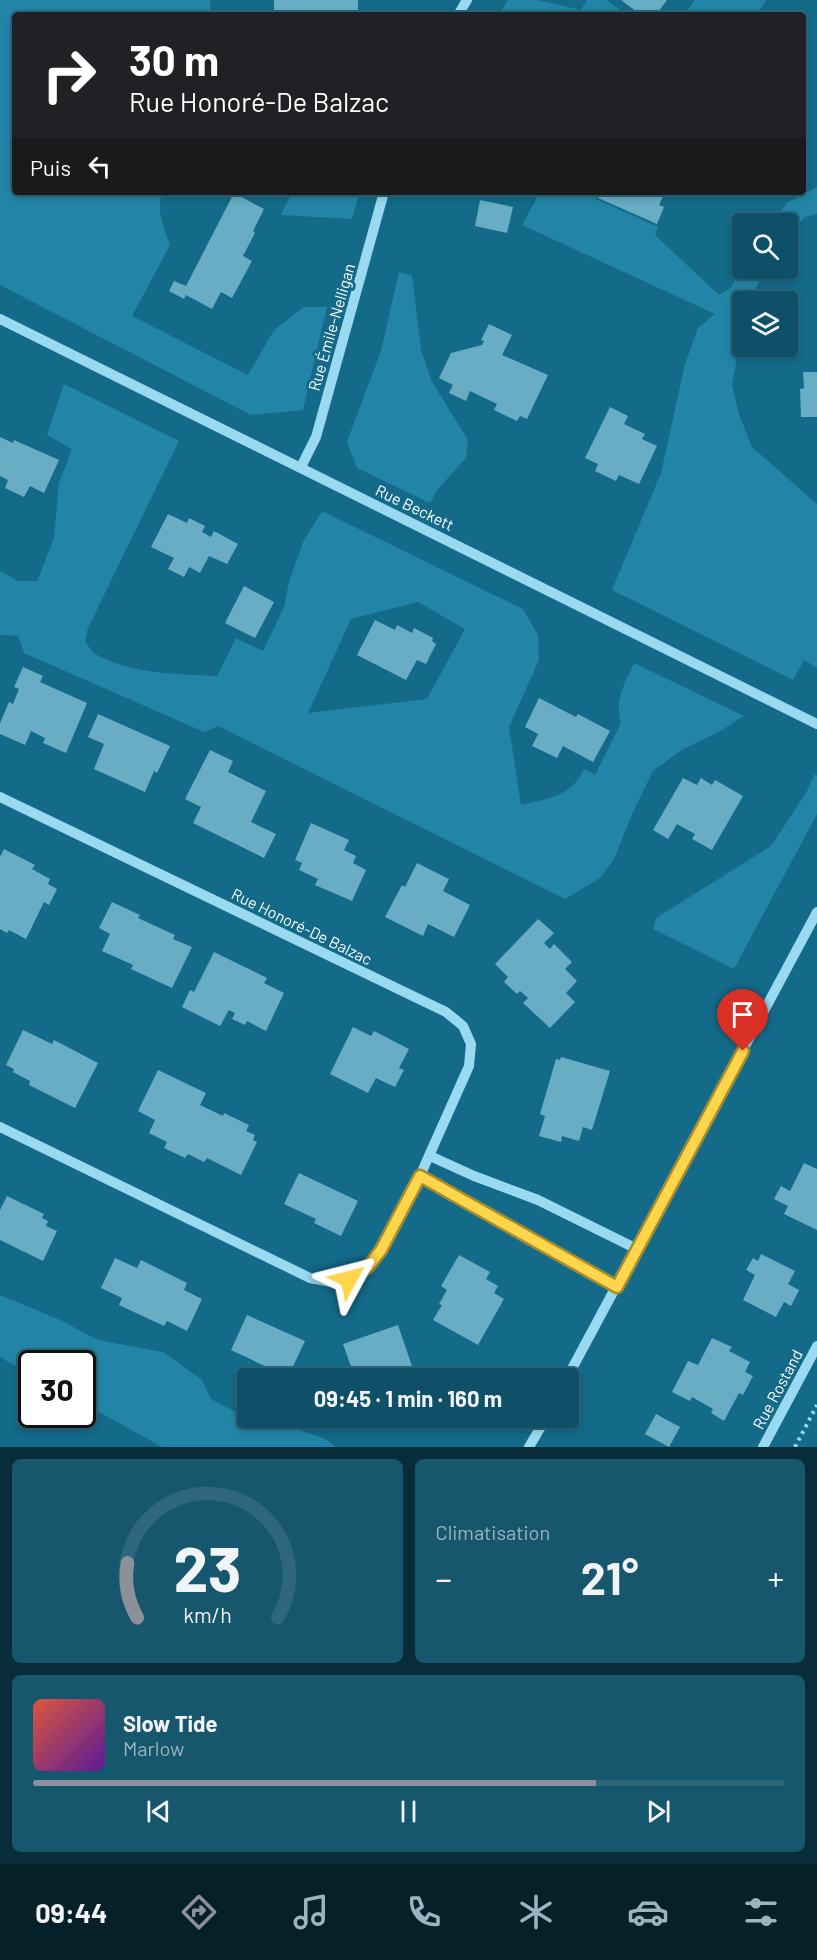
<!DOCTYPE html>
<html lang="fr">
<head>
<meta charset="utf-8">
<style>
	:root { --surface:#0e5067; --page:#17576d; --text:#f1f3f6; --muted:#9bb5c0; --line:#2e677b; --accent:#8c9099 }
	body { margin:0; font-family:Barlow,sans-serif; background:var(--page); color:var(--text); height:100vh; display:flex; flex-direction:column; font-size:22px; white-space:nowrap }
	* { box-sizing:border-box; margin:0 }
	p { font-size:20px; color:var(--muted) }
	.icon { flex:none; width:33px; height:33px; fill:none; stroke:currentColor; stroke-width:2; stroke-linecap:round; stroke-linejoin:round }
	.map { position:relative; height:1447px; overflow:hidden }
	.drawer { display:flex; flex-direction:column; gap:12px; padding:12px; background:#082c39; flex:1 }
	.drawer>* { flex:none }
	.guide { position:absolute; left:12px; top:12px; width:794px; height:183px; border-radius:6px; box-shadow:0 3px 9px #0003,0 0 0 2px var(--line); background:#202124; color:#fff; overflow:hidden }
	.controls { position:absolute; left:732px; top:213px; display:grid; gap:12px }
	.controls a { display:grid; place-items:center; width:66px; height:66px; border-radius:6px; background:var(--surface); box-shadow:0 3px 9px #0003,0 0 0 2px var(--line); font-size:30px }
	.speed { position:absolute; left:18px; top:1350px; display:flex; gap:12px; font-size:30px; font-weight:700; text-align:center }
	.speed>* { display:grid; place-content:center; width:78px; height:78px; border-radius:50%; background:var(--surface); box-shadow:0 3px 9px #0003,0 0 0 2px var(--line); line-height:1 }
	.speed .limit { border:3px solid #111; border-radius:9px; background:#fff; color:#111 }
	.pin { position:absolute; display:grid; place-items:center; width:51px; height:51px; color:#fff; margin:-62px -26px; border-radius:50% 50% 50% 0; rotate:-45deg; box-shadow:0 0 6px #0007 }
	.pin .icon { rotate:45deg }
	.me { position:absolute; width:66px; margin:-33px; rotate:52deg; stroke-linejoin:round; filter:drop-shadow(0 0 4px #0008) }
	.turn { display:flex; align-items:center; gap:21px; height:126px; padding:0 18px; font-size:27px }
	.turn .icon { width:78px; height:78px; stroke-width:2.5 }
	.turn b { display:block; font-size:42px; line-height:51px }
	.then { display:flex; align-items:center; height:57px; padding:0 18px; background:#0003; gap:12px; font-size:22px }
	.big { font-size:45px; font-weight:700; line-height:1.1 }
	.drawer .card { flex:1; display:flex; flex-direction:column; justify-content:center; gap:9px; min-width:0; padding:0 21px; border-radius:9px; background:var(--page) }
	.drawer .dial { align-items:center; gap:0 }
	.dial svg { height:156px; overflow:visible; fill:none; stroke:var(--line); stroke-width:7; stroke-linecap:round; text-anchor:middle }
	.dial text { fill:var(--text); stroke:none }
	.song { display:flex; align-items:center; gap:18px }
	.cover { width:72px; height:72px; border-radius:9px; background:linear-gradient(135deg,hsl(10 70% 55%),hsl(270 70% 35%)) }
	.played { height:6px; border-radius:3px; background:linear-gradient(90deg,var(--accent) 75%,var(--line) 75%) }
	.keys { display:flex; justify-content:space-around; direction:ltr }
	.heat { display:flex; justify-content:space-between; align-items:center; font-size:33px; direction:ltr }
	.drawer .tiles { flex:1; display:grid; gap:12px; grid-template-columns:1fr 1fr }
	.card:last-child { grid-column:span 2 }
	.trip { position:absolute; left:237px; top:1368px; width:342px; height:60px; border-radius:6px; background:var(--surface); box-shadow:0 3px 9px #0003,0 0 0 2px var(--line); font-weight:700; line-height:60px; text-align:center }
	.dock { display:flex; height:96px; justify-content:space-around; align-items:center; background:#062029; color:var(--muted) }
	.dock .icon { width:42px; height:42px }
	.dock .active { color:var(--accent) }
	.dock b { font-size:27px; color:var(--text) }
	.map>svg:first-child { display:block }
	.green { fill:#2285a7; fill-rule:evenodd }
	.building { fill:#68adc4 }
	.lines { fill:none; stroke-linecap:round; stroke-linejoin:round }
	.path { stroke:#9adaf0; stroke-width:4; stroke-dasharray:3 4.5; stroke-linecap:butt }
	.minor { stroke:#9adaf0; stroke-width:10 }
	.route-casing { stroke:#a68a30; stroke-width:15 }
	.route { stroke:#ffd54a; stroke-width:10 }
	.labels { text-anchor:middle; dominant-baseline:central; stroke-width:6; stroke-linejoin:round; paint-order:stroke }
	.street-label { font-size:16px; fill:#fff; stroke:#136a89 }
</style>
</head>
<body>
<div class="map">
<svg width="817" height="1447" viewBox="0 0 817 1447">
	<rect width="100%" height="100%" fill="#136a89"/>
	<g class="green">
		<path d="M0,0H210L211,15H15V192H163C155,208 164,229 170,245L132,316L248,375L274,330L304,307H327L303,410L251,415L0,285Z"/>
		<path d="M508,0H537L581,10L587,0H606L627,15H499Z"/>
		<path d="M695,0H766L757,15H684Z"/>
		<path d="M817,187V214L805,217L788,237V224L771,223L788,202Z"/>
		<path d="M292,192H360L352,219L281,215Z"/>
		<path d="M540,192H599L596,199L658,227L655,235L719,295L731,288L742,264V268L766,269L749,301L742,302V329L732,385L739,414L752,447L817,504V668L804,660L793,680L612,590L661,473L685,364L698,328L715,314L522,225Z"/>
		<path d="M399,272L412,276L421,350L432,382L468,440L466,458L437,490L430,503L357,468L347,442L381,351Z"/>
		<path d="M64,384L179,441L88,628L85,641C88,646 92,652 97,655C131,674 178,674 217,676L236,638L263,651L284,607L289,582L303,542L322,511L523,609L538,635L539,660L509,727L521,805C546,799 573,796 584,769L595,775L621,723C614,700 625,683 634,663L744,716L717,733L683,749L653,771L633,812L614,859L600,878L565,899L218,726L204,732L24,653L18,636L0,635V571L18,581H37L54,538L59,483L72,449L47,435ZM418,602L465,629L427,699L308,713L351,619Z"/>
		<path d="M815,774L817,776V814L734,969L653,929L656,918L771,846L806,793Z"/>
		<path d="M0,1295L60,1320L98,1340L163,1352L202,1380L211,1399L253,1421L288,1426L323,1438L336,1447H162L83,1403L82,1364H32L31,1375L0,1357Z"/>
	</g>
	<g class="building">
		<rect x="274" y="0" width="84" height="15"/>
		<path d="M621,0H667L656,15H641Z"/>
		<path d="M601,192H665L659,205L664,207L657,224L598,198Z"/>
		<path d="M234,193L264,209L253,231L255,233L243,256L252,261L232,298L221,292L212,309L186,295L184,299L169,291L174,281L186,286Z"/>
		<path d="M480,200L513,207L507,233L475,226Z"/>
		<path d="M489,324L512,335L502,355L548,375L527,419L520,416L517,421L494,410L497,404L470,391L466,401L449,393L453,385L439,378L451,353L482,345L484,341L481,340Z"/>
		<path d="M803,372H817V417H801L800,389L804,388Z"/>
		<path d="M610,407L628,416L624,424L645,434L642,439L657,446L639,484L619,475L616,481L595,471L598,464L585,458Z"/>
		<path d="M0,437L13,443L14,440L59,460L44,493L30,486L24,497L5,488L8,480L0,476Z"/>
		<path d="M168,514L187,523L189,518L205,526L202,532L211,537L214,531L238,544L227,564L209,556L200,573L189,567L184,577L168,569L174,558L151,547Z"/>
		<path d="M244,586L274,602L255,638L225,623Z"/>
		<path d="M375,620L395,630L397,625L412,633L414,628L433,638L432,641L436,644L426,664L417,660L406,680L357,655Z"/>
		<path d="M23,667L43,676L40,682L87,703L66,753L43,743L45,738L31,731L25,745L0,734V723L9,702L13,704L19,689L14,687Z"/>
		<path d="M539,698L576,717L578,714L610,731L593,762L563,746L557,758L532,746L538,734L525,727Z"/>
		<path d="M98,714L170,746L157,773L154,771L145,792L94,769L104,744L88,737Z"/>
		<path d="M210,750L233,761L228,772L266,791L251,822L276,834L264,858L193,823L201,807L185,799Z"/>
		<path d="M683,778L697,785L701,778L712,785L715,780L743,796L712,850L692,839L695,834L677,824L668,839L653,830Z"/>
		<path d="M311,823L349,840L344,850L356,856L353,863L366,870L352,901L315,885L318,879L299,870L302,863L295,860Z"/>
		<path d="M4,849L35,865L32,869L50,879L48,884L57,889L49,905L44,902L26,939L9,930L7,933L0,929V857Z"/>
		<path d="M417,863L449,879L443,891L470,905L454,937L428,924L423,936L385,917L402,885L405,887Z"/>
		<path d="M112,902L140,915L138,918L175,935L173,939L192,947L172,988L131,969L133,965L102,951L110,934L99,928Z"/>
		<path d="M538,919L554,933L544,943L550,949L554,944L572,962L565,969L577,981L566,993L575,1002L550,1028L523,1003L528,998L520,991L517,994L504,982L508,977L495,964Z"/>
		<path d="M214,952L267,978L264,983L284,993L266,1031L247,1021L245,1025L232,1019L235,1013L229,1010L220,1026L182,1007L190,990L194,992Z"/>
		<path d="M353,1027L371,1036L374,1031L409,1049L399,1068L404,1070L395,1087L376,1078L368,1093L330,1074Z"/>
		<path d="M23,1030L52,1044L54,1040L98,1063L75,1108L29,1085L30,1081L13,1072L14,1069L6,1065Z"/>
		<path d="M561,1057L610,1071L592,1130L583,1127L579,1141L562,1136L561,1142L539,1136L545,1116L540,1114L556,1059L560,1060Z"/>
		<path d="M158,1070L206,1093L200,1105L223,1116L224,1113L249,1125L246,1131L255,1135L253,1140L257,1142L241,1175L207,1158L204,1162L188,1154L185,1158L164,1148L167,1142L149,1133L155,1120L138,1111Z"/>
		<path d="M804,1163L817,1169V1230L784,1214L788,1206L774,1199L781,1186L790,1191Z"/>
		<path d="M299,1173L358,1201L341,1236L314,1223L316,1219L284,1204Z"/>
		<path d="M7,1196L44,1214L42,1218L48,1221L46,1226L57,1231L43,1261L0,1240V1210Z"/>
		<path d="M761,1254L795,1271L788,1284L799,1290L791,1306L784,1302L776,1317L743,1300L755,1275L746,1270L753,1258L758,1261Z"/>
		<path d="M459,1255L490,1272L486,1279L498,1286L494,1293L504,1299L478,1345L433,1320L442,1305L439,1304L447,1290L441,1286Z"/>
		<path d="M115,1258L137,1268L141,1260L187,1283L184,1290L202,1299L187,1331L167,1321L164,1326L119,1305L122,1298L101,1288Z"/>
		<path d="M247,1315L305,1341L288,1377L231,1350Z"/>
		<path d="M398,1325L416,1378H355L343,1344Z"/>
		<path d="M712,1338L732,1347L729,1351L750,1362L745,1372L753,1376L743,1395L739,1393L724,1421L711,1413L713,1409L692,1397L690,1401L672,1392L688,1361L698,1365Z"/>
		<path d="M656,1414L680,1427L669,1447L645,1434Z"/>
	</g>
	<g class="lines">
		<path class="path" d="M795,1447L817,1405"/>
		<g class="minor">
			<path d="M458,15L467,0"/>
			<path d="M0,319L817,724"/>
			<path d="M301,467L316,437L384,192"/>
			<path d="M0,797L446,1012L463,1026L471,1044L469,1066L420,1176L381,1250L368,1267L349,1279L331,1282L310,1278L0,1127"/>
			<path d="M430,1156L474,1176L538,1200L637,1249"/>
			<path d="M420,1176L617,1287"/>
			<path d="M567,1378L817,912"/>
			<path d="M529,1447L546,1418"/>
			<path d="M763,1447L817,1346"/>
		</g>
	</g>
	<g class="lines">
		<defs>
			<path id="route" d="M349,1279L368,1267L381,1250L420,1176L617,1287L743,1051"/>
		</defs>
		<use href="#route" class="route-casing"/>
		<use href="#route" class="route"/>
	</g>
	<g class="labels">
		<g class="street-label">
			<text transform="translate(331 327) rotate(-74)">Rue Émile-Nelligan</text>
			<text transform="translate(415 507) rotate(26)">Rue Beckett</text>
			<text transform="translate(302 926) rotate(26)">Rue Honoré-De Balzac</text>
			<text transform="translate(777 1389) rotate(-62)">Rue Rostand</text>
		</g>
	</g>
</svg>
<div class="controls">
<a><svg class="icon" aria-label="search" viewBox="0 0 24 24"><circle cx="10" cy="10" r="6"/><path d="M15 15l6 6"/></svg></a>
<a><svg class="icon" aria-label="layers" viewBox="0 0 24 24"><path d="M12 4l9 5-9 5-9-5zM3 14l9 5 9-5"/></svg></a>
</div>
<div class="speed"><div class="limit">30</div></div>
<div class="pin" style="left:743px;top:1051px;background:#d93025"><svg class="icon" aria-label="arrive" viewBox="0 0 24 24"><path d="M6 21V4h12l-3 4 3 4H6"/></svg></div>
<svg class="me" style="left:349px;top:1279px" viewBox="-20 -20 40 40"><path d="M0-17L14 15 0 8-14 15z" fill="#ffd54a" stroke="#fff" stroke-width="4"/></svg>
<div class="trip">09:45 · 1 min · 160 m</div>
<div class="guide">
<div class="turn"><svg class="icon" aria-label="right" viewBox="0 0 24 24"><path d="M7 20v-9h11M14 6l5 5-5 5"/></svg><div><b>30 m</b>Rue Honoré-De Balzac</div></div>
<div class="then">Puis<svg class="icon" aria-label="left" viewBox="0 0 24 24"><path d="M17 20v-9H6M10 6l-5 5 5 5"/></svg></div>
</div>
</div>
<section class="drawer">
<div class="tiles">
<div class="card dial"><svg viewBox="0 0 100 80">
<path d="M14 69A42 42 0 1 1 86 69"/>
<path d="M14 69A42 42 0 0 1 9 41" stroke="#8c9099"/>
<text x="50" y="56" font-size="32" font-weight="700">23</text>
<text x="50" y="72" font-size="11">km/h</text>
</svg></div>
<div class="card"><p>Climatisation</p>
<div class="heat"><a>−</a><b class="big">21°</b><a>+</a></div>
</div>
<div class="card">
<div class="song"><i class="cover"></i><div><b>Slow Tide</b><p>Marlow</p></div></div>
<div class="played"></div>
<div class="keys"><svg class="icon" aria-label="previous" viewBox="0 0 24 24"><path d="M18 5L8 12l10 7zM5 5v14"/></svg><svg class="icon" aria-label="pause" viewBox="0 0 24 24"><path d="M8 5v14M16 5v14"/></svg><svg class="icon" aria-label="next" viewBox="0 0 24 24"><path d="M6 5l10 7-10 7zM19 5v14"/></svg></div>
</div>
</div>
</section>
<nav class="dock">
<b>09:44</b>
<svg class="icon active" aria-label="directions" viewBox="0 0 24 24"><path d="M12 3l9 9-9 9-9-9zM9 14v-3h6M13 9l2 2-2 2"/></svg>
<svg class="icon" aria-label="music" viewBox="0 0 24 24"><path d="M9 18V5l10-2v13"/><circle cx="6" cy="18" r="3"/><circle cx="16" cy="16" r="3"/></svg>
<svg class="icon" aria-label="phone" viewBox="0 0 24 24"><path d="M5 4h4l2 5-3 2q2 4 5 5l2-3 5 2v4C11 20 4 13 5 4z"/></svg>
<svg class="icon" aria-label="climate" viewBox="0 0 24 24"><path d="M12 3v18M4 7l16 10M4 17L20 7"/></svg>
<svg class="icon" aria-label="car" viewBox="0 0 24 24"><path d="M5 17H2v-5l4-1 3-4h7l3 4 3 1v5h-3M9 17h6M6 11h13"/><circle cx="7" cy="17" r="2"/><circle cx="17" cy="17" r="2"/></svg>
<svg class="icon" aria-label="filters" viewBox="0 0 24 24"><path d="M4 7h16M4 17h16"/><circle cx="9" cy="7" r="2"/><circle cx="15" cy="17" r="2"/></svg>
</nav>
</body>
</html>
